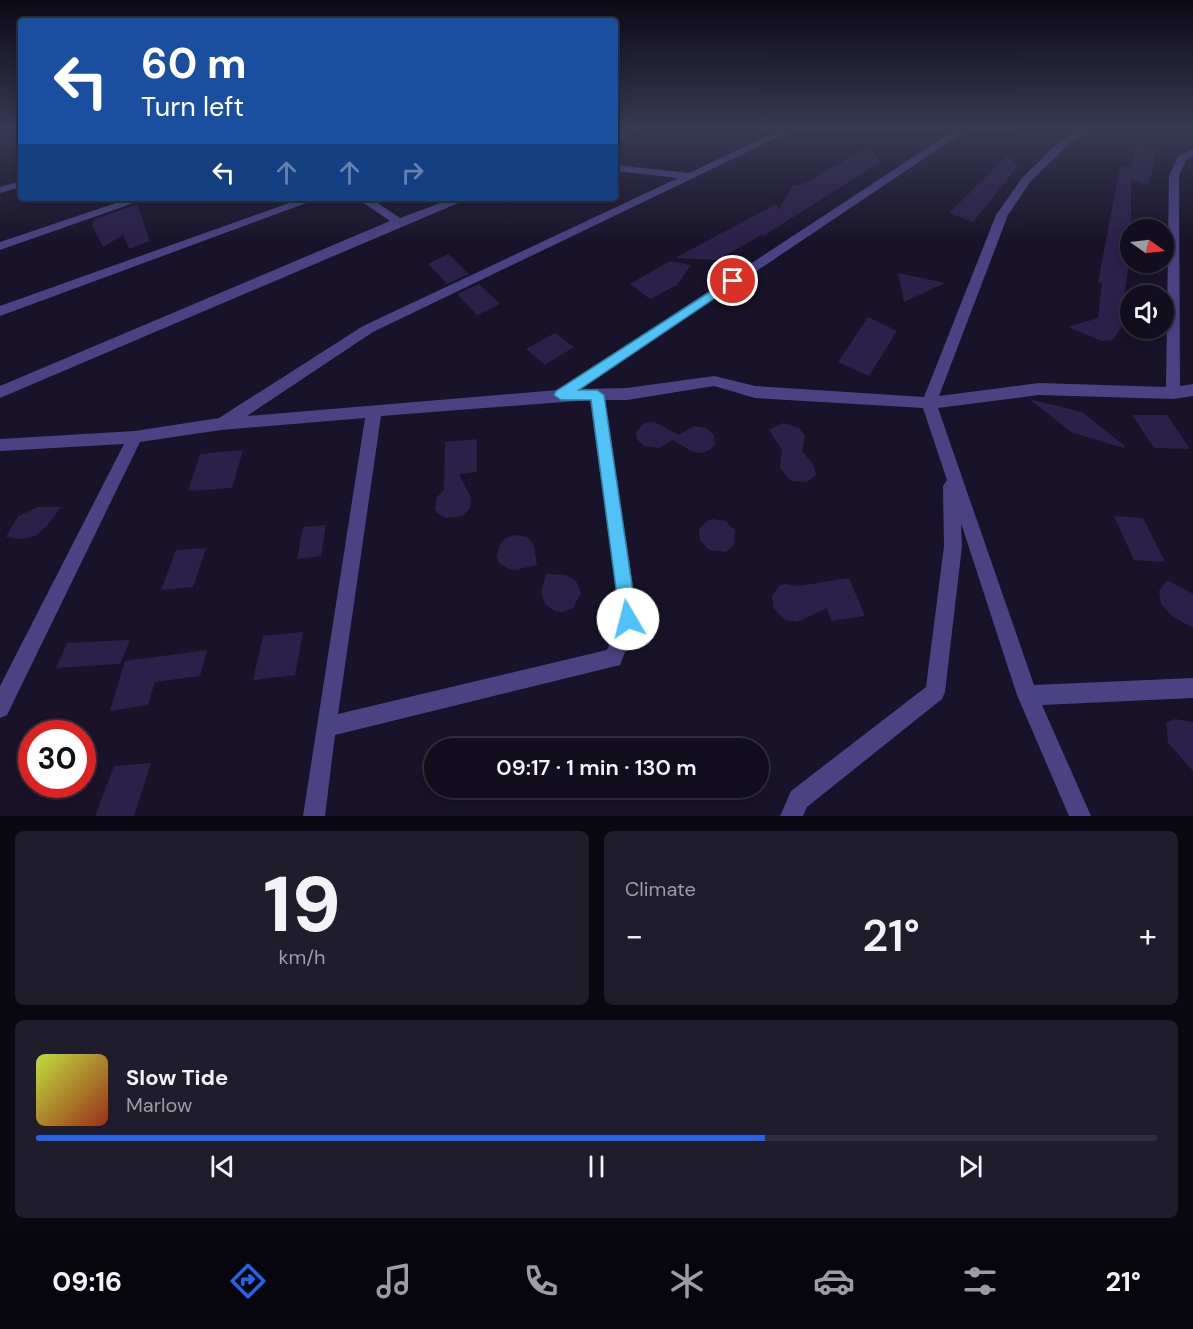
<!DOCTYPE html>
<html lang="en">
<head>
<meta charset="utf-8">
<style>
	:root { --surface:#120e1e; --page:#1f1c2b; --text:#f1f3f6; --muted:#9c9ca4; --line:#312e3c; --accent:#2563eb }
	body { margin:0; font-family:"DM Sans",sans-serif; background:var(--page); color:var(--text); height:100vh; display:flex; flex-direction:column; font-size:22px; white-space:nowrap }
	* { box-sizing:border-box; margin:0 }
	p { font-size:20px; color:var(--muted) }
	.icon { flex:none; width:33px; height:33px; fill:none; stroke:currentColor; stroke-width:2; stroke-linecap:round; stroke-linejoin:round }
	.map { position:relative; height:816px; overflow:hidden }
	.panel { display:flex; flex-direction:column; gap:15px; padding:15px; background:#0a0810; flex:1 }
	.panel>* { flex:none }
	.guide { position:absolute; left:18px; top:18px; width:600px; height:183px; border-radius:6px; box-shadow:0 3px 9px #0003,0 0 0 2px var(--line); background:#1a4fa0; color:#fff; overflow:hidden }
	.needle { width:39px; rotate:104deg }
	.tools { position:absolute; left:1120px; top:219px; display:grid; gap:12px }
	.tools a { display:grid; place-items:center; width:54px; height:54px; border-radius:50%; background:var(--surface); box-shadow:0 3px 9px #0003,0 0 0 2px var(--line); font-size:30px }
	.speed { position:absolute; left:18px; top:720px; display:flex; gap:12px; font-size:30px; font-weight:700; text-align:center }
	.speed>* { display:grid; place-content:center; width:78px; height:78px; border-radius:50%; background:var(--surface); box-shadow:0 3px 9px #0003,0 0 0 2px var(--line); line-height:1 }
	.speed .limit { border:9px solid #d22; background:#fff; color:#111 }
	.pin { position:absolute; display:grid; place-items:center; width:51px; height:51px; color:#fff; margin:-26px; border:3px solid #fff; border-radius:50%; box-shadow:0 2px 6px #0007 }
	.me { position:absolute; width:66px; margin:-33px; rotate:352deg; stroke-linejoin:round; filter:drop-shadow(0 0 4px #0008) }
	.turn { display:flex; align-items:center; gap:21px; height:126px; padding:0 24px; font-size:27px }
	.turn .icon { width:78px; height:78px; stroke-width:2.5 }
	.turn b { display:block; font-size:42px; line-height:51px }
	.lanes { display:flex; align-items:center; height:57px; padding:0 24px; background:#0003; justify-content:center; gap:30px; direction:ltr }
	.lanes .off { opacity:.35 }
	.big { font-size:45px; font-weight:600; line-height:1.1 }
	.panel .widget { flex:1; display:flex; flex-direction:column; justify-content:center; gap:9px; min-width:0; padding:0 21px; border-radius:9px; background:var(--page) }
	.panel .dial { align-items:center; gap:0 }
	.dial b { font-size:78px; line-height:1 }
	.song { display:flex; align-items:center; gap:18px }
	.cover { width:72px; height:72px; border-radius:9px; background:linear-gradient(135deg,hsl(70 70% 55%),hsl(10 70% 35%)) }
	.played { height:6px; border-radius:3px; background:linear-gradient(90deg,var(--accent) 65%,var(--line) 65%) }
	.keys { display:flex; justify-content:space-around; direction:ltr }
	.heat { display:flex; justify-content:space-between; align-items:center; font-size:33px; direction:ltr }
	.panel .tiles { flex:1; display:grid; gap:15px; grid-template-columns:1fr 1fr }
	.widget:last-child { grid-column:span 2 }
	.trip { position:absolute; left:424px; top:738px; width:345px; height:60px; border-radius:30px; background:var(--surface); box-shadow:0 3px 9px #0003,0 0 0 2px var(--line); font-weight:600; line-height:60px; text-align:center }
	.menu { display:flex; height:96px; justify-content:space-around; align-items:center; background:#07060c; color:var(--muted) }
	.menu .icon { width:42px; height:42px }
	.menu .on { color:var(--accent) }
	.menu b { font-size:27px; color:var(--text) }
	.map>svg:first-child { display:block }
	.building { fill:#2b2048 }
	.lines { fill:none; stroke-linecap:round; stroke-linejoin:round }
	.minor { fill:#4a4283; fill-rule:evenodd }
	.route { fill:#4fc3f7; stroke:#337fa1; stroke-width:1.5 }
</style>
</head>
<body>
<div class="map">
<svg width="1193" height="816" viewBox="0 0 1193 816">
	<rect width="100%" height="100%" fill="#181328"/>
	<g class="building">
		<path d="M1136,145L1156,150L1154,165L1148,185L1131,180V248L1123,305L1126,306L1124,323L1113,340L1102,341L1068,327L1098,318L1102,283L1098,282L1120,166L1131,168Z"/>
		<path d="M870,146L880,162L762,237L763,234L717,260L675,258L776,204L779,209L793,186L804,184Z"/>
		<path d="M1007,156L1018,166L973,222L949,213Z"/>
		<path d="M137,204L150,241L129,249L123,235L103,247L92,225L96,219Z"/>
		<path d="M448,254L469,274L447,284L428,264Z"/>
		<path d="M670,261L691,265L677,285L650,299L630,284Z"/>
		<path d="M898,273L945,283L904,302Z"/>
		<path d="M479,284L500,304L477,315L457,294Z"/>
		<path d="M868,317L897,331L869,376L838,362Z"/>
		<path d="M555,333L574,347L545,365L526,349Z"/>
		<path d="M1029,399L1082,412L1125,446L1124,448L1071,432Z"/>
		<path d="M1132,415H1167L1190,449L1154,448Z"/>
		<path d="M654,422L679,435L694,426L706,428L714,435L715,444L710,450L701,453L691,451L673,440L659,448L644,446L637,439L636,432L644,423Z"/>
		<path d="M783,423L799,428L805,436L802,451L813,464L816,475L807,482L791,481L780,468L782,450L769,430Z"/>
		<path d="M477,439V472L459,474L471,498L470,508L462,516L446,518L437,513L435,508L437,497L444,490L445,442Z"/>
		<path d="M243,450L232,488L188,491L200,454Z"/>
		<path d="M38,507H61L46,527L35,536L22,539L6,537L18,516Z"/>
		<path d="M1114,516L1143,518L1165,562L1134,560Z"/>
		<path d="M713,519L725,521L735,530L734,545L726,552L709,550L700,540L699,529L707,521Z"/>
		<path d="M326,525L321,556L297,559L303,527Z"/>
		<path d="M514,535L527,537L531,541L534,546L537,565L515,570L509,569L499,563L497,557L499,546L503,540Z"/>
		<path d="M206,548L193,587L161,590L176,550Z"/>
		<path d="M546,574L566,575L576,581L581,593L573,608L562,612L555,611L545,604L541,592Z"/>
		<path d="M849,578L865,616L831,621L827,608L797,622L785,620L774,609L772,596L779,586L785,584L798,586Z"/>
		<path d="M1167,580L1193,594V628L1172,616L1161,604L1159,591Z"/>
		<path d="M303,632L295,675L253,680L263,636Z"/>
		<path d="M130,640L120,664L56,668L67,643Z"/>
		<path d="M207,650L200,676L155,682L148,705L110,711L125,661Z"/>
		<path d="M1175,719L1193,722V771L1168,743L1166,723Z"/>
		<path d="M151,763L134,816H95L114,766Z"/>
	</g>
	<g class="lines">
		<g class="minor">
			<path d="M0,129H11L0,134Z"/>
			<path d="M629,129H642L615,141V134Z"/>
			<path d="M782,129H795L373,332L247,416L558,390L956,129H968L581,389L627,388L714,376L755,386L924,397L996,215L1022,178L1062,139L1080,129H1092L1070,143L1030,182L1008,215L939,396L1039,383L1166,387L1169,176L1178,156L1193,149V156L1186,160L1179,176L1180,386L1193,384V396L1173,399L1039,395L938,408L1034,685L1193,678V698L1042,705L1091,816H1069L1017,695L961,523L962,546L945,692L942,699L807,807L803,816H780L791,791L926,687L944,546L943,486L947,480L923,408L755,398L714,386L627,400H605L638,619L620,665L335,735L325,816H303L365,418L221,430L140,442L7,715L0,718V686L124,444L0,451V439L135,431L219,418L363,326L678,178L615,171V165L689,173ZM590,400L620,619L607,650L338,714L381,416Z"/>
			<path d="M21,181V187L0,193V187Z"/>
			<path d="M131,198H148L0,250V242Z"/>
			<path d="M303,198H320L0,316V306Z"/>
			<path d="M356,198H370L400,218L454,198H470L0,398V386L390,221Z"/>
		</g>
	</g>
	<linearGradient id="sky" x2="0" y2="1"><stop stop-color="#0d0a16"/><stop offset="0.53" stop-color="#373953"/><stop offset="1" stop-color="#373953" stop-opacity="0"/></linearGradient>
	<rect width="1193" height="243" fill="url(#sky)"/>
	<path class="route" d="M733,277L739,281L737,283L579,390H597L604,395L637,619L635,625L628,628L622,625L620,619L591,400H561L554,395L556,391Z"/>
</svg>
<div class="tools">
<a><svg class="needle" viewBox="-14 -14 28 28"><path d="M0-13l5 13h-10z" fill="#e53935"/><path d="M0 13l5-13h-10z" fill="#9c9ca4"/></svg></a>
<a><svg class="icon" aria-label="sound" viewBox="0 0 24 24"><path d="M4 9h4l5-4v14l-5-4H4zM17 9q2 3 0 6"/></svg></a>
</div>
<div class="speed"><div class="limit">30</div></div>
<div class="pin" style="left:733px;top:281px;background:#d93025"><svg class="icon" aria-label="arrive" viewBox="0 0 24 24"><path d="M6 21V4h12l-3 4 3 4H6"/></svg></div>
<svg class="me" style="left:628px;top:619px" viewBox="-20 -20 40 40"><circle r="19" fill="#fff"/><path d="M0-13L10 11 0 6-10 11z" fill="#4fc3f7"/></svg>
<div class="trip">09:17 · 1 min · 130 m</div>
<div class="guide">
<div class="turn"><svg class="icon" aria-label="left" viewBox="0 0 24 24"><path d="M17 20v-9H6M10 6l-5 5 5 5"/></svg><div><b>60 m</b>Turn left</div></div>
<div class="lanes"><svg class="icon" aria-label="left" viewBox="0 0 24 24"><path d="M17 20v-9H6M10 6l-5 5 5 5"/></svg><svg class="icon off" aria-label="ahead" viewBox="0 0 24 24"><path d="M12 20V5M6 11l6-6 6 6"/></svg><svg class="icon off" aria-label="ahead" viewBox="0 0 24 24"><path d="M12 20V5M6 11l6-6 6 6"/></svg><svg class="icon off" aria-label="right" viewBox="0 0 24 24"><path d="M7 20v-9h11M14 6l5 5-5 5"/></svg></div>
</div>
</div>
<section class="panel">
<div class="tiles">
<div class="widget dial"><b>19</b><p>km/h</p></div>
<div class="widget"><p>Climate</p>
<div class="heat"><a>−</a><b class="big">21°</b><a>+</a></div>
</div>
<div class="widget">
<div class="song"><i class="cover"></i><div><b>Slow Tide</b><p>Marlow</p></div></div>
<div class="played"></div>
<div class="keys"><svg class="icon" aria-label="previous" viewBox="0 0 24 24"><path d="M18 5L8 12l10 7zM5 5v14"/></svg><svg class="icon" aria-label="pause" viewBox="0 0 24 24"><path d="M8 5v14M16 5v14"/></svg><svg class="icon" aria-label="next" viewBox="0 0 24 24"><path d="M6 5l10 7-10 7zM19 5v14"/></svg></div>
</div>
</div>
</section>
<nav class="menu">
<b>09:16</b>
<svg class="icon on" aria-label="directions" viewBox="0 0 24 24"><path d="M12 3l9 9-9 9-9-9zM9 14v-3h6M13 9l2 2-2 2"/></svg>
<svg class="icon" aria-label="music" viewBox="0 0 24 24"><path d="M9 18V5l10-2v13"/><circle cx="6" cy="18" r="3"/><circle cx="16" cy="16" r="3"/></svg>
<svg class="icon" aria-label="phone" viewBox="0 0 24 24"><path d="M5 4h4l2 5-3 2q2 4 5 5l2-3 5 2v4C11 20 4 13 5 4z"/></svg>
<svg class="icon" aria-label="climate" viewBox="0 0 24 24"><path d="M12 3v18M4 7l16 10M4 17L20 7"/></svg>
<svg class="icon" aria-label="car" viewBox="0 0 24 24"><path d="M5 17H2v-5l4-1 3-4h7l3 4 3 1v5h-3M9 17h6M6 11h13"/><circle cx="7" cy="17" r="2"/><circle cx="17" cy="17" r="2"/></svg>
<svg class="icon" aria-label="filters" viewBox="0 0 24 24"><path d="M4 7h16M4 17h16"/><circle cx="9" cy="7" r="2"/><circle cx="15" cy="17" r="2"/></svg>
<b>21°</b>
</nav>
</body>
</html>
